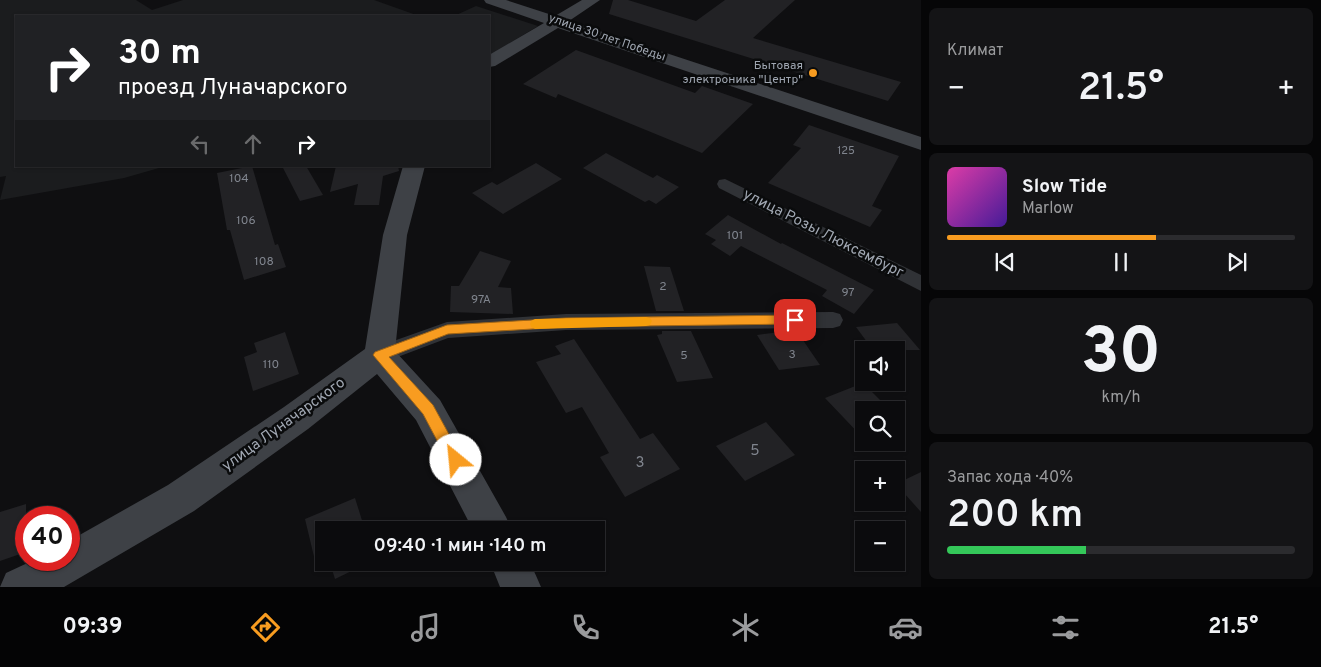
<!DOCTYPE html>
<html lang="ru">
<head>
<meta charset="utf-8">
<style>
	:root { --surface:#0b0b0d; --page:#141416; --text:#f1f3f6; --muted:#9a9b9d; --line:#2b2b2e; --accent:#f89c20 }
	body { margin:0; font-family:Overpass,sans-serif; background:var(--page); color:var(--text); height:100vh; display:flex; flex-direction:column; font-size:19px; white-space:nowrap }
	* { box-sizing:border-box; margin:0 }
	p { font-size:16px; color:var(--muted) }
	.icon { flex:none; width:28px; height:28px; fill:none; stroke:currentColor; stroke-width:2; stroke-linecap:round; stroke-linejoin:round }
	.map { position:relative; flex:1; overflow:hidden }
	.panel { display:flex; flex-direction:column; gap:8px; padding:8px; background:#060607; width:400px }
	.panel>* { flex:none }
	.top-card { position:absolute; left:15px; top:15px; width:475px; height:152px; border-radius:0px; box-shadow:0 1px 4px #0004,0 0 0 1px var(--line); background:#202124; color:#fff; overflow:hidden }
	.buttons { position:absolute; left:855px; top:341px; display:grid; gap:10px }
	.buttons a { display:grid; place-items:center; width:50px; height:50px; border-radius:0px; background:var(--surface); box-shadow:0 1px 4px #0004,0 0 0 1px var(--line); font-size:25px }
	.speed { position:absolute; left:15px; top:506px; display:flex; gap:10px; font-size:25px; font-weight:700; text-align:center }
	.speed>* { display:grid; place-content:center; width:65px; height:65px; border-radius:50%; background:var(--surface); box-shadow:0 1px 4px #0004,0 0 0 1px var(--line); line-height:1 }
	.speed .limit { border:8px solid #d22; background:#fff; color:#111 }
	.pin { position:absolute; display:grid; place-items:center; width:42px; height:42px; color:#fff; margin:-21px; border-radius:10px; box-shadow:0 2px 8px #0006 }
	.me { position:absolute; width:55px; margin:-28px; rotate:332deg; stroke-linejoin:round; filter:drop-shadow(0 0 4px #0008) }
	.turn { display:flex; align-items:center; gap:18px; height:105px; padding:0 20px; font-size:22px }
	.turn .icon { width:65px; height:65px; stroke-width:2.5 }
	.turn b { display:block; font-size:35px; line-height:42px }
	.lanes { display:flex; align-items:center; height:48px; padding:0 20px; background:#0003; justify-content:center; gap:25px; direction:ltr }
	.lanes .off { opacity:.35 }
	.big { font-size:38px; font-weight:600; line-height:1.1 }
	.panel .tile { flex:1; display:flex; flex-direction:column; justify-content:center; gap:8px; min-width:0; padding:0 18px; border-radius:8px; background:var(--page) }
	.panel .dial { align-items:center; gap:0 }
	.dial b { font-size:65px; line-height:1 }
	.song { display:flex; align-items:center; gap:15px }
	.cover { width:60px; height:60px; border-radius:8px; background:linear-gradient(135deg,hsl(320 70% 55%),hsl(260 70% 35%)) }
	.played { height:5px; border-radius:2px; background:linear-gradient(90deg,var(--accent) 60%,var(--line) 60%) }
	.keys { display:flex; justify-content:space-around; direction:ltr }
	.heat { display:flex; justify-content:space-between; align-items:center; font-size:28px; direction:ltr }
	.charge { height:8px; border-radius:4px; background:linear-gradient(90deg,#34c759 40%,var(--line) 0) }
	.trip { position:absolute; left:315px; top:521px; width:290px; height:50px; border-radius:0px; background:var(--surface); box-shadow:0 1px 4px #0004,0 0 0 1px var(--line); font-weight:600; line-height:50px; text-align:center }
	.tab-bar { display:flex; height:80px; justify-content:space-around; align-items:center; background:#040405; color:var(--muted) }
	.tab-bar .icon { width:35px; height:35px }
	.tab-bar .on { color:var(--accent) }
	.tab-bar b { font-size:22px; color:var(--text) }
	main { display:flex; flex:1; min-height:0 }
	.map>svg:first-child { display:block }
	.built { fill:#1b1c1e }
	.building { fill:#222225 }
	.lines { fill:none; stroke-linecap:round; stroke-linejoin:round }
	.street { fill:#303236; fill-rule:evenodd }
	.secondary { fill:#3e4146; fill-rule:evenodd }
	.route { fill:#f89c20; stroke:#a16515 }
	.slow { fill:#f59e0b }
	.poi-dot { fill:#f89c20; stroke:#0a0b0c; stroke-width:2 }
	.labels { text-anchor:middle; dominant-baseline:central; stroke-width:5; stroke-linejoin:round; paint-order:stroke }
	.far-number-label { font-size:11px; fill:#80858e }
	.far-street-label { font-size:12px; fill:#a0a7b2; stroke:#0a0b0c }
	.far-poi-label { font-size:12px; fill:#a0a7b2; stroke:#0a0b0c; text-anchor:end }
	.number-label { font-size:12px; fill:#80858e }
	.street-label { font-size:15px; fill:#a0a7b2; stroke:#0a0b0c }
	.near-number-label { font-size:15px; fill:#80858e }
</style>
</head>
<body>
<main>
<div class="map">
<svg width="921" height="587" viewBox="0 0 921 587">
	<rect width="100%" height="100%" fill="#0f0f11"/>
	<g class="built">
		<path d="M0,0H136L152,10L183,0H374L419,16H16V166H166L124,178L0,200L6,176L0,177Z"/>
		<path d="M476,6L538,26L489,56V16H454Z"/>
	</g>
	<g class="building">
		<path d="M613,0H628L696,21L725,0H795L753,38L901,82L888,101L609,14Z"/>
		<path d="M576,50L695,93L702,86L753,104L702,153L558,94L556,98L523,84Z"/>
		<path d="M809,125L899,156L872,206L882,210L870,227L768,183L801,148L793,145Z"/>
		<path d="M606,153L653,178L657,175L679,187L656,204L649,200L645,202L583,168Z"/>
		<path d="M536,163L562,179L503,214L472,193L492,182L497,185Z"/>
		<path d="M252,166L275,245L278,244L286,267L244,280L230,230H227L217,173Z"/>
		<path d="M282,166H306L323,195L300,201Z"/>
		<path d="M336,166H398L399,171L383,176L379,205H354L358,184L330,192Z"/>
		<path d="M728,215L781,244L782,243L874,290L854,314L822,296L827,290L741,246L730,256L711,244L716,240L705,234Z"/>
		<path d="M480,251L511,261L498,287L511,288L513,314L450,312L451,286H459Z"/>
		<path d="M644,266L670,267L684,311H656Z"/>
		<path d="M897,323L920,350H873L856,327Z"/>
		<path d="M796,330L820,365L779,370L757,335Z"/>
		<path d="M662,331H691L713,378L677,382L657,335L662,334Z"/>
		<path d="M285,332L299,374L253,391L244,357L257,352L254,343Z"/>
		<path d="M574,339L640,439L653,433L680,469L625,497L600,457L609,453L582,407L566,413L536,362L561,354L555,346Z"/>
		<path d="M863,383L890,410H864V439L825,398Z"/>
		<path d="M766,422L795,455L745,481L716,446Z"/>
		<path d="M921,472V512L896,484Z"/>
		<path d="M355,498L365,530H324V562H370L335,579L330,563L317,569L305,519Z"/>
		<path d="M26,504V552L0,561V512Z"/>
	</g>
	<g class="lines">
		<g class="street">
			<path d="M725,179L921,275V291L719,188L717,184L719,180Z"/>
			<path d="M833,312L840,314L843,320L840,326L833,328L566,330L448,338L379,364L371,361L368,355L371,349L447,322L566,314Z"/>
		</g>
		<g class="secondary">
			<path d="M484,0H506L555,16L582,0H600L569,21L921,137V150L558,28L495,66L489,67V55L544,23L486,3Z"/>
			<path d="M403,166H425L407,235L395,351L440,400L506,517L512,530H473L416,420L377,374L308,429L194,511L64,587H0L6,573L34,560H69V541L168,485L284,407L365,349L383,235Z"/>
			<path d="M490,562H530L541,587H500Z"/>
		</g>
	</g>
	<path class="route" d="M795,315L799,316L801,320L799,323L795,324L566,327L448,334L389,357L433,405L463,460L461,465L456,467L450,465L423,414L373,355L375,352L447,325L566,318Z"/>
	<path class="slow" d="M646,317L650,318L652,321L650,325L646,326L535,329L531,327L530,324L531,321L535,319Z"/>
	<circle class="poi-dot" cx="813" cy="73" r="5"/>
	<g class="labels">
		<g class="far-number-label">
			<text x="846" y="151">125</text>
		</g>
		<g class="far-street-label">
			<text transform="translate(607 38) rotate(19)">улица 30 лет Победы</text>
		</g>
		<g class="far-poi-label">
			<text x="803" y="66">Бытовая<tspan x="803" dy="14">электроника "Центр"</tspan></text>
		</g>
		<g class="number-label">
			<text x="239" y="179">104</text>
			<text x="246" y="221">106</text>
			<text x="735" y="236">101</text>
			<text x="264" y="262">108</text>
			<text x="663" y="287">2</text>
			<text x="848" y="293">97</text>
			<text x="481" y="300">97А</text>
			<text x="792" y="355">3</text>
			<text x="684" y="356">5</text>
			<text x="271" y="365">110</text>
		</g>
		<g class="street-label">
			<text transform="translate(823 234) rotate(27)">улица Розы Люксембург</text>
			<text transform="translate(284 425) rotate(-36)">улица Луначарского</text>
		</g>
		<g class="near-number-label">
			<text x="755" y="451">5</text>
			<text x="640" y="463">3</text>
		</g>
	</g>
</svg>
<div class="buttons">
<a><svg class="icon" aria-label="sound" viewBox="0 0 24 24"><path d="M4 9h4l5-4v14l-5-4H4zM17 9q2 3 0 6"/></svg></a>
<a><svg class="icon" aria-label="search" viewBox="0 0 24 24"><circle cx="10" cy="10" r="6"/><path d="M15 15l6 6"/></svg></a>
<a>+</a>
<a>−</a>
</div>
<div class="speed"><div class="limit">40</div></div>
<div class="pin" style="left:795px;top:320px;background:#d93025"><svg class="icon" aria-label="arrive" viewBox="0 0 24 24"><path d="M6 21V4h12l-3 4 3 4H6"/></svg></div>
<svg class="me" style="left:456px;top:460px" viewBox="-20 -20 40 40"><circle r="19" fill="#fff"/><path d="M0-13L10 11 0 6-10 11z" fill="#f89c20"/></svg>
<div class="trip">09:40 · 1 мин · 140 m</div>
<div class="top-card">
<div class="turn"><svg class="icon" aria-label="right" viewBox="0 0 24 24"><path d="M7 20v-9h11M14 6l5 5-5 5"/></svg><div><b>30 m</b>проезд Луначарского</div></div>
<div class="lanes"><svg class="icon off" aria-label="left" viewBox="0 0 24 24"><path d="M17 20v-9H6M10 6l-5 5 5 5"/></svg><svg class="icon off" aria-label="ahead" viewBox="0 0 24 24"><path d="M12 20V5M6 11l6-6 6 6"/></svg><svg class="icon" aria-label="right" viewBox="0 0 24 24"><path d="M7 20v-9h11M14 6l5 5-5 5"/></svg></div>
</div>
</div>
<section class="panel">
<div class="tile"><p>Климат</p>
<div class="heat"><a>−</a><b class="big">21.5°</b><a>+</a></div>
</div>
<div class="tile">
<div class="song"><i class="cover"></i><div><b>Slow Tide</b><p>Marlow</p></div></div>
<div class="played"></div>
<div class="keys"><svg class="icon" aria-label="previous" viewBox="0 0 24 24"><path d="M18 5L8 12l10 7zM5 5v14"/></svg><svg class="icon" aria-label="pause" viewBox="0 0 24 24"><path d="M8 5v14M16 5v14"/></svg><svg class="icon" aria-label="next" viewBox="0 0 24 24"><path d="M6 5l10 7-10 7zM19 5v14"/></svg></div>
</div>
<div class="tile dial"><b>30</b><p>km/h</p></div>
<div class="tile"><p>Запас хода · 40%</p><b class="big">200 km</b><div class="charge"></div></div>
</section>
</main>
<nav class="tab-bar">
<b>09:39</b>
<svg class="icon on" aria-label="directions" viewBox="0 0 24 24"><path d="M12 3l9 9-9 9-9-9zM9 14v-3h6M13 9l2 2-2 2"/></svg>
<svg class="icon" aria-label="music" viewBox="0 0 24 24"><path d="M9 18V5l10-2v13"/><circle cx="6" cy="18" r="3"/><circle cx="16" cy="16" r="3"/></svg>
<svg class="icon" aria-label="phone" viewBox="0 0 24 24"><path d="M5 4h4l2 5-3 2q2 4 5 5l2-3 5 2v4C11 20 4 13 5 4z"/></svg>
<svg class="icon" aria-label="climate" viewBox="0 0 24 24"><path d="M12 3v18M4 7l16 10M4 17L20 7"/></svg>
<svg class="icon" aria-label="car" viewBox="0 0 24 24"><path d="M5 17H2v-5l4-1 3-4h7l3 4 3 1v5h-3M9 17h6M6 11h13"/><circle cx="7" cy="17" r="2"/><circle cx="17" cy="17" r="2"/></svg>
<svg class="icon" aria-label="filters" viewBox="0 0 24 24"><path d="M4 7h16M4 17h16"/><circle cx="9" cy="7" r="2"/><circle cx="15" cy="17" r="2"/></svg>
<b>21.5°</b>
</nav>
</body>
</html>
